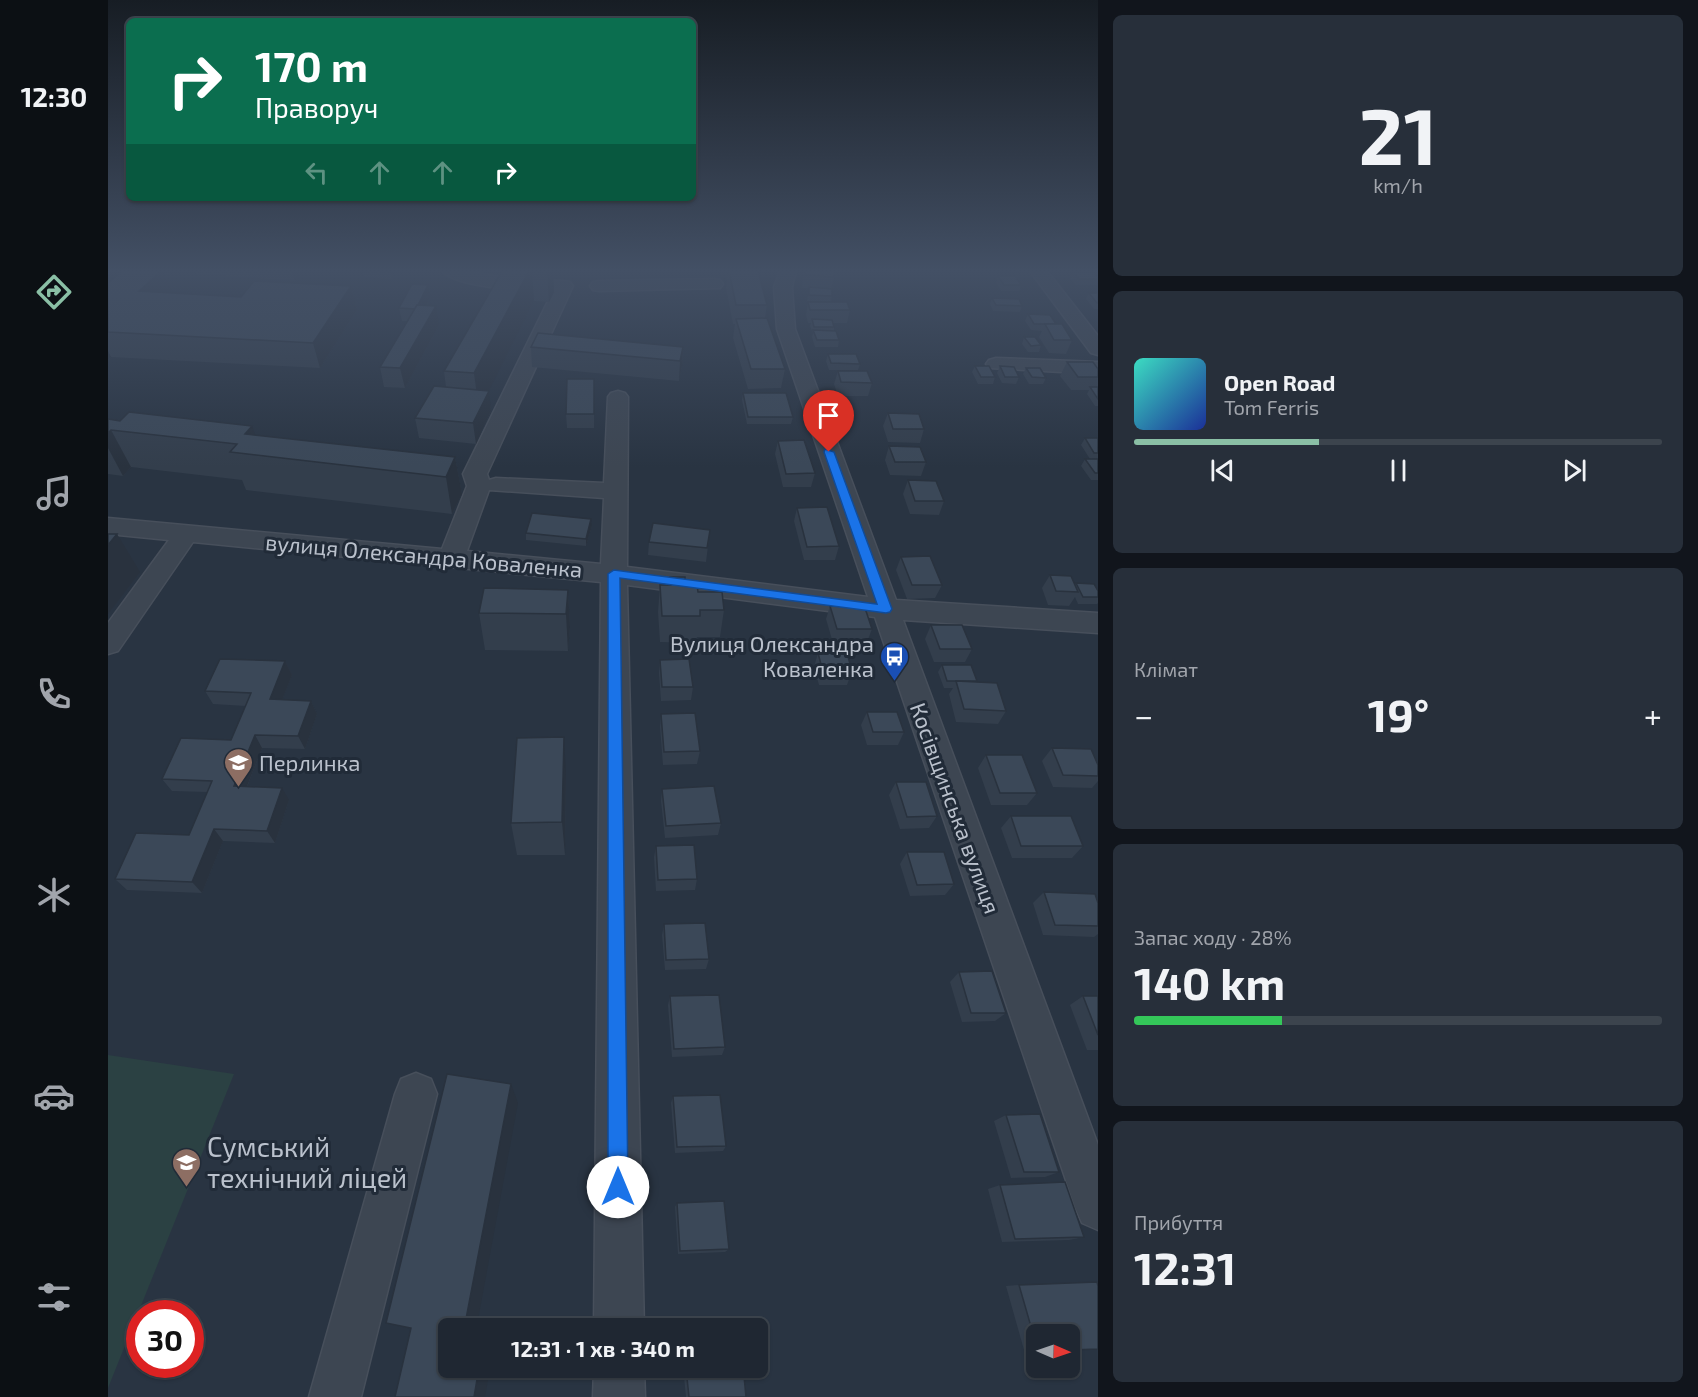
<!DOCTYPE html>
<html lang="uk">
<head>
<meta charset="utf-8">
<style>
	:root { --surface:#1f2732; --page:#272f3a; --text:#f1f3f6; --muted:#a1a5ac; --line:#3c444d; --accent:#8abfa5 }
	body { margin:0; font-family:"Exo 2",sans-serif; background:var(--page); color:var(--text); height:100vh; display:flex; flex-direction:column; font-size:22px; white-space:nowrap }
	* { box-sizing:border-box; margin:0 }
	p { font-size:20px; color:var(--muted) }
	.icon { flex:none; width:33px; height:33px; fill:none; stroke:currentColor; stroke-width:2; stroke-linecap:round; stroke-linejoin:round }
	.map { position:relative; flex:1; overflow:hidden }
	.drawer { display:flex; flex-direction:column; gap:15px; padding:15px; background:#11151c; width:600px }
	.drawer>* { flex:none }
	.hud { position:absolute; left:18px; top:18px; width:570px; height:183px; border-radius:9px; box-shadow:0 2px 4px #0004,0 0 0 2px var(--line); background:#0b6e4f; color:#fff; overflow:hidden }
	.needle { width:39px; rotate:92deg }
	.buttons { position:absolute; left:918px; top:1324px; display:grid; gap:12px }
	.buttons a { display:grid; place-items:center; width:54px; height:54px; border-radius:9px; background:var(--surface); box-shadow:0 2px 4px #0004,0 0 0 2px var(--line); font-size:30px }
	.speed { position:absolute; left:18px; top:1300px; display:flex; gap:12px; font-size:30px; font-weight:700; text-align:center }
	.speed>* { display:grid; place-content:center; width:78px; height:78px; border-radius:50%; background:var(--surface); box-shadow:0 2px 4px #0004,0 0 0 2px var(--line); line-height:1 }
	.speed .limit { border:9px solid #d22; background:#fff; color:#111 }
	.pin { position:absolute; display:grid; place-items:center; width:51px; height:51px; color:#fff; margin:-62px -26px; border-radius:50% 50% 50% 0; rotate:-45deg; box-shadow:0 0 6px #0007 }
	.pin .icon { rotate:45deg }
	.me { position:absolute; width:66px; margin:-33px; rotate:0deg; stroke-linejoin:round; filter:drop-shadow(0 0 4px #0008) }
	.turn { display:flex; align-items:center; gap:21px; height:126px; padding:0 30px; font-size:27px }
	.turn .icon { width:78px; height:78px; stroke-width:2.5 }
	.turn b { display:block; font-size:42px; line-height:51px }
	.lanes { display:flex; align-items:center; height:57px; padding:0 30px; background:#0003; justify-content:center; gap:30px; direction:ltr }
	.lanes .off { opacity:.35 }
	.big { font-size:45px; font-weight:700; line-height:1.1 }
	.drawer .card { flex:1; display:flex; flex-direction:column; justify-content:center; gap:9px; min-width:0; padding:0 21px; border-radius:9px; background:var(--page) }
	.drawer .dial { align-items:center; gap:0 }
	.dial b { font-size:78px; line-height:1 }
	.song { display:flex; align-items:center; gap:18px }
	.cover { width:72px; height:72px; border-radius:9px; background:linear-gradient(135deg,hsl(170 70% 55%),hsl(230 70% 35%)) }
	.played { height:6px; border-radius:3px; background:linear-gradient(90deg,var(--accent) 35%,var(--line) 35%) }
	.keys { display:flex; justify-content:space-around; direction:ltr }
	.heat { display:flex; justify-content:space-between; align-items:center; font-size:33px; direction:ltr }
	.charge { height:9px; border-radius:4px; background:linear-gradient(90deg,#34c759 28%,var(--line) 0) }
	.trip { position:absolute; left:330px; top:1318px; width:330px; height:60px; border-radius:9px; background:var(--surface); box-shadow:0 2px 4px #0004,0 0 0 2px var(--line); font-weight:700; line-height:60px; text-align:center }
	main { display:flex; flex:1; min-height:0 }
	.menu { display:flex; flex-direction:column; width:108px; justify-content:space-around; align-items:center; background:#0c1014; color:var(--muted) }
	.menu .icon { width:42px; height:42px }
	.menu .on { color:var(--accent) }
	.menu b { font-size:27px; color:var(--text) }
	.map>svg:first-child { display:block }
	.green { fill:#2b4143 }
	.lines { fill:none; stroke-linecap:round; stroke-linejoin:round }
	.minor-casing { stroke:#474f5b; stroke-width:3 }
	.minor { fill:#3d4652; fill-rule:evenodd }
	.wall { fill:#333e4c }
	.shaded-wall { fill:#29323e }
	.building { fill:#3b4858; stroke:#29323e; stroke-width:1.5 }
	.route { fill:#1a73e8; stroke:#114b97; stroke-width:1.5 }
	.labels { text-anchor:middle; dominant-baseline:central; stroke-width:6; stroke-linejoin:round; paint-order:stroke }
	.street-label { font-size:22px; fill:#bac1cc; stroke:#212b38 }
	.poi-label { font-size:22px; fill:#bac1cc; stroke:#212b38; text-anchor:end }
	.near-poi-label { font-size:27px; fill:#bac1cc; stroke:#212b38; text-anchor:start }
</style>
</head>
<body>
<main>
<nav class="menu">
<b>12:30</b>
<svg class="icon on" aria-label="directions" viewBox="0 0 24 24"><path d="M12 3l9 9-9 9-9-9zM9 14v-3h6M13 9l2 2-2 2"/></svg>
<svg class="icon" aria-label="music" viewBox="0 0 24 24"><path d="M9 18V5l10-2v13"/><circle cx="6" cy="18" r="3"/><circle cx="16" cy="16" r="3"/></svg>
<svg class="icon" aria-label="phone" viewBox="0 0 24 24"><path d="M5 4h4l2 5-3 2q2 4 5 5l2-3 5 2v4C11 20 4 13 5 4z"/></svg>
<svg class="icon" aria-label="climate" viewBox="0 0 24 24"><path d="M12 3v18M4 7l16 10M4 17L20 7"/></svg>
<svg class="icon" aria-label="car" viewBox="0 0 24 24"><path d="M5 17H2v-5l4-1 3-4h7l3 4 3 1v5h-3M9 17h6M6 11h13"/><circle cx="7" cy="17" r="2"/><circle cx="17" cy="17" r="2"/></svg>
<svg class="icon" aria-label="filters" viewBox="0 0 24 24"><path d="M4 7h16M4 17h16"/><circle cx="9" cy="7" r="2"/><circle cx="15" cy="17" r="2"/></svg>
</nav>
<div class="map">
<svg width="990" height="1397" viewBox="0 0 990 1397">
	<rect width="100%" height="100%" fill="#293442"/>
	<path class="green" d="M0,1055L126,1074L0,1388Z"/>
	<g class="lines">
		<defs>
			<g id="minor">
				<path d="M335,271H357L397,278L456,281L462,282L465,286L379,474L381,480L388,478L496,483L500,397L503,393L510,391L517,393L520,397L519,567L760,597L669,329L666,287L672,271H688L684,287L687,329L788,600L990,613V633L795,620L990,1145V1230L974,1223L967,1207L767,617L519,585L536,1329H486L493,582L85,542L10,651L0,654V623L61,540L0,534V518L334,549L359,486L355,474L445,291C422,290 349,289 335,271ZM381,490L496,498L493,564L359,551Z"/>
				<path d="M922,271H939L990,336V355L983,353Z"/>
				<path d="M606,279L612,280L615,284L612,288L491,291L485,290L482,286L485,282L491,281Z"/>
				<path d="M888,358L990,362V374L881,368L878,364L881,360Z"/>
				<path d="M308,1073L323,1079L329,1094L253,1397H201L287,1094L293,1079Z"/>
				<path d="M486,1368H536L537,1397H485Z"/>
			</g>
		</defs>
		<use href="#minor" class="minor-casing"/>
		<use href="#minor" class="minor"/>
	</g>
	<g class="wall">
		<path d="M13,271H64L60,274H57L65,293L133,297L243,286L249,310L212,368L3,357L0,360V283Z"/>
		<path d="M82,271H191L192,274L187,281L83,273Z"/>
		<path d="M254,271H290L284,279L256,277Z"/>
		<path d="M394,271H445L446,292L441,302L426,301L380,391L383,411L368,444L311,438L307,418L338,387L336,371Z"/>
		<path d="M620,271H650L659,305L657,318L677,369L673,388L640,389L625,338L627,324H625L618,288Z"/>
		<path d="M695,271H726V277L723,289L724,296L723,302L742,310L739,323H725L726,327V331L731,340L730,347H707L704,337L705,333L702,326L703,323H700L698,315L700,302H711L699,301L701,288H694Z"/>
		<path d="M965,272L990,277V282L989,285H968L962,278Z"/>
		<path d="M890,276L913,285L911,291H893L888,282Z"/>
		<path d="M981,293H990V309H986L978,299Z"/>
		<path d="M322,298L319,305L331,325L297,388L276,387L272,367L299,321H294L291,308Z"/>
		<path d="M884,298L914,306L912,312L885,311L882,304Z"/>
		<path d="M920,314L948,324L964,340L958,354L941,353L931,337L934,331L923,330L917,321Z"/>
		<path d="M916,337L933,345L931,352H920L914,344Z"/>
		<path d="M423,347H575L574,366L571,381L424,367Z"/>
		<path d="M720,354L752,364L750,370H721L718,361Z"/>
		<path d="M959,362L990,369V406H987L979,394L981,390H963L952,376Z"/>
		<path d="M867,366L887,377L885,384H870L864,372Z"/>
		<path d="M892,366L911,377L908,384L894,383L889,373Z"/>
		<path d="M918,368L938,378L935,384H921L915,374Z"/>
		<path d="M730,371L764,383L760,396H730L726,384Z"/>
		<path d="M486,379V428H459L458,414Z"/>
		<path d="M635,393L685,417L683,424H639L634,400Z"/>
		<path d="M780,413L816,429L812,443L780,442L775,426Z"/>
		<path d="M0,419L347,457L354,494L344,514L138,490L134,480L23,467L15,476L0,474Z"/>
		<path d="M977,438H990V480H983L973,466L977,459H982L973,445Z"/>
		<path d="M670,441L707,473L703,487H675L667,454Z"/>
		<path d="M781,446L818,462L813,476L782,475L777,460Z"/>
		<path d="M800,480L836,501L831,515L802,514L795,494Z"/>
		<path d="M689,508L731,546L727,560H696L686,521Z"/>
		<path d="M484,526L478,546L418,540V533Z"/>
		<path d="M602,530L598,562L540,555L541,542Z"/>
		<path d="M793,557L834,585L827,598L799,599L788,570Z"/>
		<path d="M942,575L967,585L968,583L990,591V603L989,604H970L967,597L961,606L940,605L934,588Z"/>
		<path d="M562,577L590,592L616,610L612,637H589L588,643L552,642L550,612L552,585H562Z"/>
		<path d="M460,590L462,627L460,651L377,650L371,613Z"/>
		<path d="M722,606L764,629L759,642L725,643L718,619Z"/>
		<path d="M823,625L864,649L857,662H826L817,639Z"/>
		<path d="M710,653L744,671L739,685H711L706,667Z"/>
		<path d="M552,660L585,687L583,700L553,701L551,673Z"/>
		<path d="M177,661L184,675L174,700L203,701L209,714L197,749L154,748L139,787L181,800L167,843L115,841L94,893L19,890L7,879L81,835L99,792L64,791L54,779L123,740L138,706L105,704L97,691Z"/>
		<path d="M834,665L869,681L868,682L898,711L890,724L848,722L841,694L845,688H836L830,672Z"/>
		<path d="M759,712L796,732L790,745H759L753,725Z"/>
		<path d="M553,714L592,751L589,764L555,765L552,727Z"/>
		<path d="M944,748L990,765V781L984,788L945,787L934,761Z"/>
		<path d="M878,755L929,793L919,805H883L870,768Z"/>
		<path d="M458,772L457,855H409L403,823Z"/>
		<path d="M788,782L829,816L821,828L792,829L781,795Z"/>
		<path d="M554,789L613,823L610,835L557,838L553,801Z"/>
		<path d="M903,816L975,846L964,858H904L893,828Z"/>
		<path d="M548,846L589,879L587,890L548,891L546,857Z"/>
		<path d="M799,852L846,884L837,895L802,896L792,864Z"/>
		<path d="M936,892L990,903V934L986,937L935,935L925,903Z"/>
		<path d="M556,924L601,959L598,969L557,970L554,935Z"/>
		<path d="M851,972L898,1013L887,1021L854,1022L842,982Z"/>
		<path d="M562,996L617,1047L614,1055L564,1057L560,1005Z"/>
		<path d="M975,996H990V1050H979L962,1005Z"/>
		<path d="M565,1096L618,1146L615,1151L567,1153L563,1103Z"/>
		<path d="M898,1115L951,1172L937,1177L903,1178L886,1121Z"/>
		<path d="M892,1185L976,1237L961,1240L894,1242L880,1189Z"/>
		<path d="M569,1203L621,1249L617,1252L570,1254L567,1207Z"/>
		<path d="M911,1285L928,1335V1351L916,1350L898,1286Z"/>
		<path d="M631,1375L636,1376L638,1397H578L576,1377Z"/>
	</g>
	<g class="shaded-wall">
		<path d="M53,271H56L65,293L42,316L31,291Z"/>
		<path d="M184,271H191L192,274L187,281Z"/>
		<path d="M282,271H290L284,279Z"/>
		<path d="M421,271H424L426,301L371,410L366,373Z"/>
		<path d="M439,271H445L446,292L441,302Z"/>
		<path d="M320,285L322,298L310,321L308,309Z"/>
		<path d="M243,286L249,310L212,368L205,343Z"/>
		<path d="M328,306L331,325L297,388L292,368Z"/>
		<path d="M575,347L574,366L571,381L572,361Z"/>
		<path d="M0,351L3,357L0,360Z"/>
		<path d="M381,391L383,411L368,444L365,423Z"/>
		<path d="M144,426L155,456L137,434Z"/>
		<path d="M3,430L23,467L15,476L0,448V433Z"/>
		<path d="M347,457L354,494L344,514L338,477Z"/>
		<path d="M483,519L484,526L478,546V539Z"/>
		<path d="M9,534L32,572L0,614V545Z"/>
		<path d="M460,590L462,627L460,651L458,614Z"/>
		<path d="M177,661L184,675L169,713L162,699Z"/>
		<path d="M203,701L209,714L197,749L190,736Z"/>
		<path d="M147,735L154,748L134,799L126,786Z"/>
		<path d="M456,737L458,772L457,855L454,822Z"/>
		<path d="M174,788L181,800L167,843L159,831Z"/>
		<path d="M106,829L115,841L94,893L84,882Z"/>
		<path d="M403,1084L410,1103L369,1325L357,1324Z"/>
		<path d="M371,1368H382L377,1397H366Z"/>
	</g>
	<g class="building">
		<path d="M13,271H53L31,291L133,297L146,281L243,286L205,343L0,332V283Z"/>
		<path d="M394,271H421L366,373L336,371Z"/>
		<path d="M621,271H650L659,305H628Z"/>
		<path d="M697,271H726V277L697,275Z"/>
		<path d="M965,272H985L990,277V279H971Z"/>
		<path d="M890,276H907L913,285H896Z"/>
		<path d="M304,284L320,285L310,305H309L307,309L291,308Z"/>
		<path d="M701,287L724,289V296L701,295Z"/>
		<path d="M981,293H990V303H989Z"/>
		<path d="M884,298L911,299L914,306L888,305Z"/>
		<path d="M700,302H739L742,310H702Z"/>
		<path d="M309,305L328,306L292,368L272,367Z"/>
		<path d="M920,314L942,315L948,324H926Z"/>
		<path d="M659,318L677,369H643L628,319Z"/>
		<path d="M704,319L724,320L726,327H706Z"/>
		<path d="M937,324H954L964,340H946Z"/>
		<path d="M705,330L728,331L731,340H709Z"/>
		<path d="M430,333L575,347L572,361L423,347Z"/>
		<path d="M916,337H927L933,345L923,346Z"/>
		<path d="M720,354H748L752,364L723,363Z"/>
		<path d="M959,362H985L990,369V377H970Z"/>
		<path d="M867,366H881L887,377H873Z"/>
		<path d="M892,366L906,367L911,377H897Z"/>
		<path d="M918,368H932L938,378L924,377Z"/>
		<path d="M730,371H759L764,383L733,382Z"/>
		<path d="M459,379H486V414H458Z"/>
		<path d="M326,386L381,391L365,423L307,418Z"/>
		<path d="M982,387H990V399Z"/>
		<path d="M635,393H678L685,417H640Z"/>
		<path d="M21,412L144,426L137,434L347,457L338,477L122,452L129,444L3,430L0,433V419L12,421Z"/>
		<path d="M780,413L811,414L816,429H785Z"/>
		<path d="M977,438H990V453H986Z"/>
		<path d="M696,440L707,473L678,474L670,441Z"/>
		<path d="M781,446L812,447L818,462H787Z"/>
		<path d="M977,459H990V473H987Z"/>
		<path d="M800,480L828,481L836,501H807Z"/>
		<path d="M719,507L731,546L699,547L689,508Z"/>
		<path d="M424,513L483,519L478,539L418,533Z"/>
		<path d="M545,523L602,530L599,548L541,542Z"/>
		<path d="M0,534H9L0,545Z"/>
		<path d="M822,556L834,585H804L793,557Z"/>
		<path d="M942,575L963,576L970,592L948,591Z"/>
		<path d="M562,577H577V585H589L590,592H614L616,610H592V616H554L552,585H563Z"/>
		<path d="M968,583L986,584L990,591V597H975Z"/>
		<path d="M376,588L460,590L458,614L371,613Z"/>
		<path d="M756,605L764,629H729L722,606Z"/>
		<path d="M823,625H854L864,649H832Z"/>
		<path d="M710,653H739L744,671L715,672Z"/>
		<path d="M112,659L177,661L162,699L203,701L190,736L147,735L126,786L174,788L159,831L106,829L84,882L7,879L28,833L81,835L104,781L54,779L73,738L123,740L143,693L97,691Z"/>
		<path d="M581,659L585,687H554L552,660Z"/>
		<path d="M834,665H863L869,681H839Z"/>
		<path d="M848,681L889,683L898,711L856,709Z"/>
		<path d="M759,712H789L796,732H765Z"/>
		<path d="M587,713L592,751L556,752L553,714Z"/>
		<path d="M456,737L454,822L403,823L409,738Z"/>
		<path d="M944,748L983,749L990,765V776L955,775Z"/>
		<path d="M878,755H914L929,793H892Z"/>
		<path d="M788,782H818L829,816L799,817Z"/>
		<path d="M606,786L613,823L558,826L554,789Z"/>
		<path d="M903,816H963L975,846H913Z"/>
		<path d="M586,845L589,879L550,880L548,846Z"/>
		<path d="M799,852H836L846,884L809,885Z"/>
		<path d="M936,892L987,894L990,903V926L947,925Z"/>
		<path d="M597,923L601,959L558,960L556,924Z"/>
		<path d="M884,971L898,1013H863L851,972Z"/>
		<path d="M611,995L617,1047L566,1049L562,996Z"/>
		<path d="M975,996H990V1035Z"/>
		<path d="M339,1074L403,1084L357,1324L379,1327L378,1329H340V1368H371L366,1397H287L303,1328L278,1323Z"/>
		<path d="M612,1095L618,1146L569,1147L565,1096Z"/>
		<path d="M932,1114L951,1172H916L898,1115Z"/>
		<path d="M957,1182L976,1237L907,1239L892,1185Z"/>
		<path d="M616,1201L621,1249L572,1251L569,1203Z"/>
		<path d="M989,1282L990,1286V1349L962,1350V1335H928V1344L911,1285Z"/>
		<path d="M636,1376L638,1397H581L579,1378Z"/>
	</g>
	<linearGradient id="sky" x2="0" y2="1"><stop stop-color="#171d24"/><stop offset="0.58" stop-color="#435065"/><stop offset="1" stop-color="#435065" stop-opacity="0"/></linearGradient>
	<rect width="990" height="467" fill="url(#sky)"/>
	<path class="route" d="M717,449L726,452L784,609L782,612L778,613L512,578L520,1187L517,1195L510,1198L503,1195L500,1187V574L506,570L769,604L716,452Z"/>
	<defs>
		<symbol id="bus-pin" viewBox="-11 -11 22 30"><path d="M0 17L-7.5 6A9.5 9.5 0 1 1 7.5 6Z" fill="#1a4fb4" stroke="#212b38"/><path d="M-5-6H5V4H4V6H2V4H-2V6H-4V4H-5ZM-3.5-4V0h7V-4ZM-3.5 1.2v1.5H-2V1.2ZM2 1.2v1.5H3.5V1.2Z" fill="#fff"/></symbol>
		<symbol id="school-pin" viewBox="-11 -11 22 30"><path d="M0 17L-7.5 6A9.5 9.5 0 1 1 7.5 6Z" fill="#8d6e63" stroke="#212b38"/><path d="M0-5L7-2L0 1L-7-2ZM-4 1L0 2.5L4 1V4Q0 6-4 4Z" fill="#fff"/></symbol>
		<symbol id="university-pin" viewBox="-11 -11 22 30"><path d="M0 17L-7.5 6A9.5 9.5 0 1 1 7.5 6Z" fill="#8d6e63" stroke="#212b38"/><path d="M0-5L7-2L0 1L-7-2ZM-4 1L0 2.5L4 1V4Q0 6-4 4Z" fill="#fff"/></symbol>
	</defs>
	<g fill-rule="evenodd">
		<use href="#bus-pin" x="770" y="640" width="33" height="45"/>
		<use href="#school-pin" x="114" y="746" width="33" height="45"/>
		<use href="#university-pin" x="62" y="1146" width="33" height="45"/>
	</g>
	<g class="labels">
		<g class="street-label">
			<text transform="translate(316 555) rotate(5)">вулиця Олександра Коваленка</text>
			<text transform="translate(848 808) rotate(70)">Косівщинська вулиця</text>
		</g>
		<g class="poi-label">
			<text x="766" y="643">Вулиця Олександра<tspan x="766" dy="25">Коваленка</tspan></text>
			<text x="151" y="762" text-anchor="start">Перлинка</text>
		</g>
		<g class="near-poi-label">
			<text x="99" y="1146">Сумський<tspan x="99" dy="31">технічний ліцей</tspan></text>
		</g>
	</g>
</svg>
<div class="buttons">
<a><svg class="needle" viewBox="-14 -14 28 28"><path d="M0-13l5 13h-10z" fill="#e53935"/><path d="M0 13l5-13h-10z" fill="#a1a5ac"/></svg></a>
</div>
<div class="speed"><div class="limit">30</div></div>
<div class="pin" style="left:721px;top:452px;background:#d93025"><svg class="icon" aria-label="arrive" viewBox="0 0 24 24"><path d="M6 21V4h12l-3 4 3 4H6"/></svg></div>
<svg class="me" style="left:510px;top:1187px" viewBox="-20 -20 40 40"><circle r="19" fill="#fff"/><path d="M0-13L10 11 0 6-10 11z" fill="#1a73e8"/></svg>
<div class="trip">12:31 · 1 хв · 340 m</div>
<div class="hud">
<div class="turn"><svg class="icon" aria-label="right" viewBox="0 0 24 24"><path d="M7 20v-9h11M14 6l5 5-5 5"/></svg><div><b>170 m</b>Праворуч</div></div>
<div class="lanes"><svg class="icon off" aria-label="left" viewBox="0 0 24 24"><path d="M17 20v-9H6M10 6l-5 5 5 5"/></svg><svg class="icon off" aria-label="ahead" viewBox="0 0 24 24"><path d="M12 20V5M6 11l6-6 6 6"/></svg><svg class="icon off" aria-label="ahead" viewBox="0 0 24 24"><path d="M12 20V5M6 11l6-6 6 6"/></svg><svg class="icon" aria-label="right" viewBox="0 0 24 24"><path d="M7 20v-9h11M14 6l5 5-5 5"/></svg></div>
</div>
</div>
<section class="drawer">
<div class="card dial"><b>21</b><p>km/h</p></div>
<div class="card">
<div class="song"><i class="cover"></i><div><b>Open Road</b><p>Tom Ferris</p></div></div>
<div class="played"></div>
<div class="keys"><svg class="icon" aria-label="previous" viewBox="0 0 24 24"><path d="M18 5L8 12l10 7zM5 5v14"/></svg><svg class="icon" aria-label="pause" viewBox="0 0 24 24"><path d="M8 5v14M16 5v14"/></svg><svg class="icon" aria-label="next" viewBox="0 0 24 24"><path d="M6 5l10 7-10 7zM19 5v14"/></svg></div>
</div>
<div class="card"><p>Клімат</p>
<div class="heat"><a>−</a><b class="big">19°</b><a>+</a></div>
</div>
<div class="card"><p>Запас ходу · 28%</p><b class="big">140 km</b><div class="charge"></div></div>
<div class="card"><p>Прибуття</p><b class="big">12:31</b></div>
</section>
</main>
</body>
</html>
